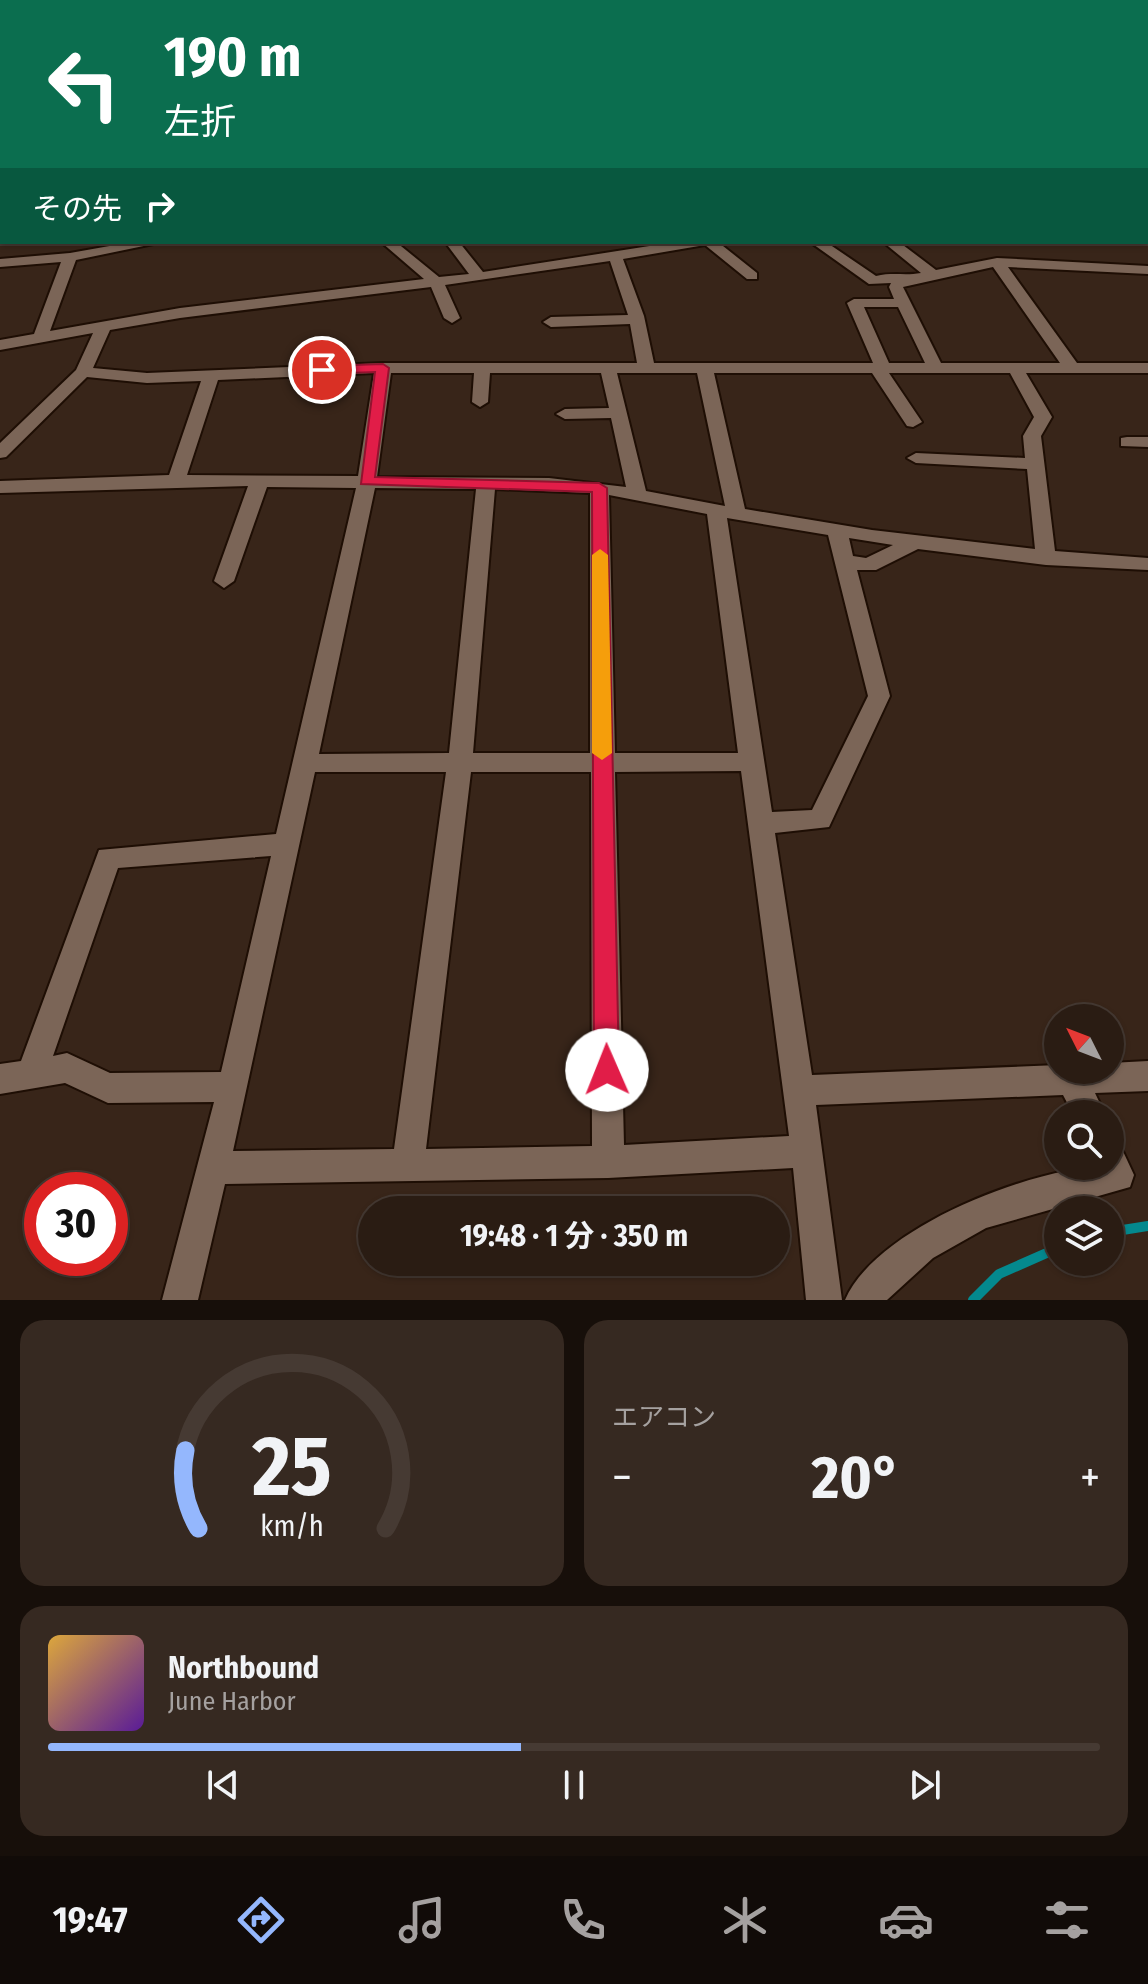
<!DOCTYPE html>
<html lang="ja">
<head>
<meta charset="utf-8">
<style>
	:root { --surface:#2a1c13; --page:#362921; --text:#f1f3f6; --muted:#a5a1a0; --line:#463a33; --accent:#94b7fd }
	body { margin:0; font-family:"Fira Sans Condensed","Noto Sans JP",sans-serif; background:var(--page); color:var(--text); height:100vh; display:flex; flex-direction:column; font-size:30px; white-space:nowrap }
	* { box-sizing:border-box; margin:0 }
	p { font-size:26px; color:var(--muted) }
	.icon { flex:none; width:44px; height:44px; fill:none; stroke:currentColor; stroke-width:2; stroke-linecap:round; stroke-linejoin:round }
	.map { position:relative; height:1300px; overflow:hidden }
	.side { display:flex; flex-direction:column; gap:20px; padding:20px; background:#170f0a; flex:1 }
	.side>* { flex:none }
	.top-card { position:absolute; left:0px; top:0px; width:1148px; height:244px; box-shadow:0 2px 6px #0004,0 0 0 2px var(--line); background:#0b6e4f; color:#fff; overflow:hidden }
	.needle { width:52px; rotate:312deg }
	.buttons { position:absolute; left:1044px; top:1004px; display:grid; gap:16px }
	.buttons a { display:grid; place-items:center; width:80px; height:80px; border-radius:50%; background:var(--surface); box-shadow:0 2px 6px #0004,0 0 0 2px var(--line); font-size:40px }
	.speed { position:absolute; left:24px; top:1172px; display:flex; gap:16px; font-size:40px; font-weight:700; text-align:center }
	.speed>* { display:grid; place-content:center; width:104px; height:104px; border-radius:50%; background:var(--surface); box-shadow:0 2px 6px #0004,0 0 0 2px var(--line); line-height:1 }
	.speed .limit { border:12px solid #d22; background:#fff; color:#111 }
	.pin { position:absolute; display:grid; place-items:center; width:68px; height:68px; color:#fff; margin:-34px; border:4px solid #fff; border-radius:50%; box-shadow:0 2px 8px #0007 }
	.me { position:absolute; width:88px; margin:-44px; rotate:359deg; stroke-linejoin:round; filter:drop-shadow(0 0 6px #0008) }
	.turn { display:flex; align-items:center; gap:28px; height:168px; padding:0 32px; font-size:36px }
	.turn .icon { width:104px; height:104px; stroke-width:2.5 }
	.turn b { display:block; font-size:56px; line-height:68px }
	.then { display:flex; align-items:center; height:76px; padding:0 32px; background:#0003; gap:16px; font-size:30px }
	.big { font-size:60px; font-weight:700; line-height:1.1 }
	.side .widget { flex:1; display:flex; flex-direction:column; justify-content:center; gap:12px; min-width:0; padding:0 28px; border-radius:24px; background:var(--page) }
	.side .dial { align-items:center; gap:0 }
	.dial svg { height:208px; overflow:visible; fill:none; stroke:var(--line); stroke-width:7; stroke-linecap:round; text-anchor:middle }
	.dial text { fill:var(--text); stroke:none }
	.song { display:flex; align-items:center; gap:24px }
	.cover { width:96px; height:96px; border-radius:12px; background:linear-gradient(135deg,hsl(40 70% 55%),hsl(270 70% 35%)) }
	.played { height:8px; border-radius:4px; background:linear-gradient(90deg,var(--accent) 45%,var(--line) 45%) }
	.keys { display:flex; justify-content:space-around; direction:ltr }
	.heat { display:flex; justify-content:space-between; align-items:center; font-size:44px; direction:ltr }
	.side .tiles { flex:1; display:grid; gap:20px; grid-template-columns:1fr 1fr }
	.widget:last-child { grid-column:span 2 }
	.trip { position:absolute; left:358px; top:1196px; width:432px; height:80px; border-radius:40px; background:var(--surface); box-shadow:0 2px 6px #0004,0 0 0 2px var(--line); font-weight:700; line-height:80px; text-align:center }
	.tab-bar { display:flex; height:128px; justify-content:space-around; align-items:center; background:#110b08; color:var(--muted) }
	.tab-bar .icon { width:56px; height:56px }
	.tab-bar .active { color:var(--accent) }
	.tab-bar b { font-size:36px; color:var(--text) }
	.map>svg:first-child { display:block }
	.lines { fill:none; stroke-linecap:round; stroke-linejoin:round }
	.stream { stroke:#04898e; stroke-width:10 }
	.minor-casing { stroke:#1e0e04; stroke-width:4 }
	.minor { fill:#7b6557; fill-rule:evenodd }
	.route { fill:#e11d48; stroke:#92132f; stroke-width:2 }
	.slow { fill:#f59e0b }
</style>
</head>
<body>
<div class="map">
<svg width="1148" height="1300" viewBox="0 0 1148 1300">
	<rect width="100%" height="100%" fill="#382519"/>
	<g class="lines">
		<g class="stream">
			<path d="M1110,1232L1148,1226"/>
			<path d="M973,1300L999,1274L1058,1248"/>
		</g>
		<defs>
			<g id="minor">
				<path d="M308,0H316L317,2H309Z"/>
				<path d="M608,0H649L607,2Z"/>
				<path d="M770,0H793L794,2H771Z"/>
				<path d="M874,0H892L893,2H875Z"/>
				<path d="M1081,0H1097L1098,2H1082Z"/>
				<path d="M1139,0H1148L1146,3Z"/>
				<rect x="0" y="6" width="2" height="6"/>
				<rect x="1146" y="16" width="2" height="6"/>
				<rect x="1146" y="63" width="2" height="6"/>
				<rect x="0" y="76" width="2" height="6"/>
				<rect x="1146" y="114" width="2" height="6"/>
				<rect x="1146" y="135" width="2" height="6"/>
				<rect x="0" y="170" width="2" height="8"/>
				<path d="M1146,200L1148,201V210L1146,209Z"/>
				<rect x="0" y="214" width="2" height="8"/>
				<path d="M132,242H163L76,260L50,331L180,308L424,279L381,242H396L439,277L469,274L445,242H459L483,272L675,242H718L757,273V279H747L705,245L623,259L644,316L654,363H873L847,303L854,299H894L889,287L891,283L869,284L810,242H826L876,276C893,272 905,276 921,273L883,242H899L936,270L997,258L1148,266V274L1008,267L1077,363H1148V373H1026L1052,417L1041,436L1055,551L1148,558V570L1046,565L918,549L876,570H857L890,696L829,827L775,833L812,1075L1058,1065V1070H1110V1063L1148,1061V1091L1095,1093L1105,1114H1073L1063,1095L816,1105L842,1300H806L793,1168L608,1178L225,1184L198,1300H162L214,1102L108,1103L65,1083L0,1094V1064L21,1061L99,850L276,834L356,488L267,487L234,581L224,588L214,581L248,486L0,493V481L169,475L201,381L147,383L87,377L6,457L0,458V443L76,370L93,333L0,350V340L34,334L61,262L0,267V259L70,253ZM610,261L628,315L551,317L543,322L551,327L630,324L637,363H383L147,373L93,368L110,330L180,318L431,287L444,318L452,323L460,318L445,285ZM993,267L1060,363H941L903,287ZM864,307H898L925,363H889ZM374,373L358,476L187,475L218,380ZM391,373H474L472,402L480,407L488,402L490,373H601L609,408L565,409L556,414L565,419L611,418L626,487L549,478L377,477ZM617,373H697L725,506L646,491ZM714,373H872L907,426L913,427L922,422L889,373H1010L1034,417L1023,436L1025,458L916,453L907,458L916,463L1027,469L1035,549L872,530L745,509ZM375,488L476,489L449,753L319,754ZM495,489L590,493V753H473ZM609,495L707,514L738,753H615ZM727,518L828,535L868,696L812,810L772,812ZM849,538L893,545L866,558L853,556ZM741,771L789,1136L624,1145L615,772ZM315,772H446L394,1149L233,1151ZM471,772H591L592,1146L426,1149ZM271,856L221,1072L110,1073L67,1053L53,1056L118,868Z"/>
				<path d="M1127,437H1148V447L1121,446V438Z"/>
				<path d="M1110,1142L1121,1147L1134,1175L1130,1187L986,1228L933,1258L887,1300H845C876,1227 1035,1166 1110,1166Z"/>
			</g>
		</defs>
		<use href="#minor" class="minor-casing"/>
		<use href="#minor" class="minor"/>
	</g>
	<path class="route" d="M383,364L389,368L375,477L599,483L607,488L619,1070L616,1079L607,1082L598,1079L594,1070L592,492L361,484L375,372L322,374L315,370L322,366Z"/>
	<path class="slow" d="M600,549L608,555L612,753L602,760L592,753V555Z"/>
</svg>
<div class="buttons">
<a><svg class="needle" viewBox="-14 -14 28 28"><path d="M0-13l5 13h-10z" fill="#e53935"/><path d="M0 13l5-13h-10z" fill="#a5a1a0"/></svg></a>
<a><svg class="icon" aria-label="search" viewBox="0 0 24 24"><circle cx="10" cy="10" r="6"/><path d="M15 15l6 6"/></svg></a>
<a><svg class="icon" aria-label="layers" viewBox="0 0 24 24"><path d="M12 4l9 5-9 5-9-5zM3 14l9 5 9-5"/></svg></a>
</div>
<div class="speed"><div class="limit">30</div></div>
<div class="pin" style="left:322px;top:370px;background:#d93025"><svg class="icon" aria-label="arrive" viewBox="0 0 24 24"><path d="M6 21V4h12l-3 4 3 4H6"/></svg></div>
<svg class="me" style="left:607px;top:1070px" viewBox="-20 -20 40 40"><circle r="19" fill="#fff"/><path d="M0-13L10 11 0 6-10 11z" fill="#e11d48"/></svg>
<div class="trip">19:48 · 1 分 · 350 m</div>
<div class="top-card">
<div class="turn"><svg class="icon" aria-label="left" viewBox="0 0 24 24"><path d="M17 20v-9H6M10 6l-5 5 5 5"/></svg><div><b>190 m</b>左折</div></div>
<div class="then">その先<svg class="icon" aria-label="right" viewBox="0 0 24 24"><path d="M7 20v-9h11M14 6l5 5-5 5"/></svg></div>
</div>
</div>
<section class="side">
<div class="tiles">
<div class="widget dial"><svg viewBox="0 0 100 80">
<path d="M14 69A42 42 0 1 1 86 69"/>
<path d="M14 69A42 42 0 0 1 9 39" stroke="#94b7fd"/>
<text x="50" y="56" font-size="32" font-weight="700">25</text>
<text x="50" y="72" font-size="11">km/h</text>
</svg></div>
<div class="widget"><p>エアコン</p>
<div class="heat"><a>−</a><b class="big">20°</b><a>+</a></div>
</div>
<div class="widget">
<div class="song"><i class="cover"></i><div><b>Northbound</b><p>June Harbor</p></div></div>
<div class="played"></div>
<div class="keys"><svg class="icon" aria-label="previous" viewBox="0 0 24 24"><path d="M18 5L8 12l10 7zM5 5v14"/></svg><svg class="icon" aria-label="pause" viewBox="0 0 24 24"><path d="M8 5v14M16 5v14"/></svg><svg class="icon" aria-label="next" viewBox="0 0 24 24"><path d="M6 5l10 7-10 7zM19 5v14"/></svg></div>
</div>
</div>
</section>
<nav class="tab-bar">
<b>19:47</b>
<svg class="icon active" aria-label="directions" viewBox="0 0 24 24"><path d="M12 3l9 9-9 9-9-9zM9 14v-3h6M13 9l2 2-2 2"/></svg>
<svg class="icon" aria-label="music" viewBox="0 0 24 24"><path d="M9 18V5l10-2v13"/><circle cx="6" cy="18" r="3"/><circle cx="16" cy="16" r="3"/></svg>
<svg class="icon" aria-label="phone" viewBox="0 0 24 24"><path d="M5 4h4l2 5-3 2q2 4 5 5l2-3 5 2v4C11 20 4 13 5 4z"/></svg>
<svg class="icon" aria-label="climate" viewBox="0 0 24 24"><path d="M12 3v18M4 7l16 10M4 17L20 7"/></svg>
<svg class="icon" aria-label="car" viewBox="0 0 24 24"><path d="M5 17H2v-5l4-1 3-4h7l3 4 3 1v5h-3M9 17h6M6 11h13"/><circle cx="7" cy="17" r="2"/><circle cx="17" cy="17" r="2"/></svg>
<svg class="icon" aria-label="filters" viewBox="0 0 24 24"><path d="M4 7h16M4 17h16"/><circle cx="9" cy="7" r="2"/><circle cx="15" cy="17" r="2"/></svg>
</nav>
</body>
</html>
